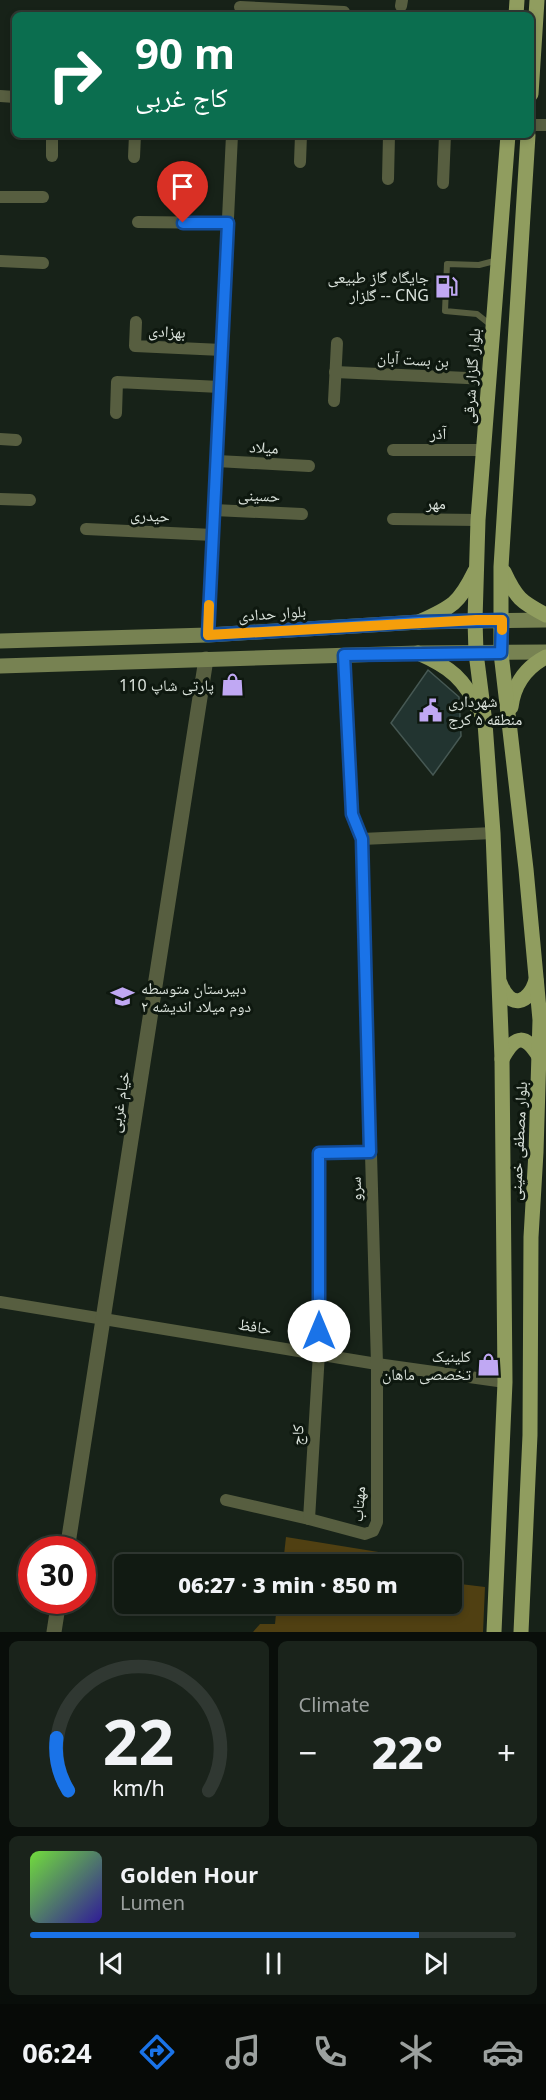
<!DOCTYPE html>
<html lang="en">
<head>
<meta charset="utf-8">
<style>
	:root { --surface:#111a12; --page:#1a231b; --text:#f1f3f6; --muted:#9ca19f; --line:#303832; --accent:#1a73e8 }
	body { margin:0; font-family:"Noto Sans","Noto Naskh Arabic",sans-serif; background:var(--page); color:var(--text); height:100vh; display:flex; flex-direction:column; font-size:22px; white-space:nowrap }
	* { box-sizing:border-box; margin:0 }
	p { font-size:20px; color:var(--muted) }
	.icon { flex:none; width:33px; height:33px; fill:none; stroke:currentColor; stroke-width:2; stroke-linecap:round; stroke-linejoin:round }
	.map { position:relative; height:1632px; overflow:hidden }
	.details { display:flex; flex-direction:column; gap:9px; padding:9px; background:#090e0a; flex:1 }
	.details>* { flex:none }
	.top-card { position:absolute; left:12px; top:12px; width:522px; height:126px; border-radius:9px; box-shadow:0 3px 9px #0003,0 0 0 2px var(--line); background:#0b6e4f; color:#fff; overflow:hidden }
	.speed { position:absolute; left:18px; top:1536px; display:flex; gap:12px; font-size:30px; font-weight:700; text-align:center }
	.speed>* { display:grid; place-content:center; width:78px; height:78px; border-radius:50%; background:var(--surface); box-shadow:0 3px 9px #0003,0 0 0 2px var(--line); line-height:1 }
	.speed .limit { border:9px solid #d22; background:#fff; color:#111 }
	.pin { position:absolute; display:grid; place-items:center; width:51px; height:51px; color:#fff; margin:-62px -26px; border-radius:50% 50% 50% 0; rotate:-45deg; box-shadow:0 0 6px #0007 }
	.pin .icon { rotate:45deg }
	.me { position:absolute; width:66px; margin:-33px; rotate:0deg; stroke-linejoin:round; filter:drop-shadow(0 0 4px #0008) }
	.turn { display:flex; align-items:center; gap:21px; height:126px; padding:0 24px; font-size:27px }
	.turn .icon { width:78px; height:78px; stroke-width:2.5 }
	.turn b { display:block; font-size:42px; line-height:51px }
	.big { font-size:45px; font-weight:800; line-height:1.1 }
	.details .widget { flex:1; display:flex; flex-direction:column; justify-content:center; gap:9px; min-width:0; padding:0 21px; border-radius:9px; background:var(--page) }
	.details .dial { align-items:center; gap:0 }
	.dial svg { height:156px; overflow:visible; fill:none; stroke:var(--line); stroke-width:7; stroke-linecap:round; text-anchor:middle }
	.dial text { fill:var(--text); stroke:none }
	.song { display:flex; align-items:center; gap:18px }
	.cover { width:72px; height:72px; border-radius:9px; background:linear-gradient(135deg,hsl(100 70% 55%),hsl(250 70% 35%)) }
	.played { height:6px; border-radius:3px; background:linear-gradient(90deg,var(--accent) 80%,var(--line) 80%) }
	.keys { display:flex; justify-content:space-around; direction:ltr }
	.heat { display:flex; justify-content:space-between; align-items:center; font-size:33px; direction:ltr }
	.details .tiles { flex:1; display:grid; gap:9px; grid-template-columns:1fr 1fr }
	.widget:last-child { grid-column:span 2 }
	.trip { position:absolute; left:114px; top:1554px; width:348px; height:60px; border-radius:9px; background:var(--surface); box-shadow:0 3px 9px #0003,0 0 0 2px var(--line); font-weight:800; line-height:60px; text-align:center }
	.tabs { display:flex; height:96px; justify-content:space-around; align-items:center; background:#070a07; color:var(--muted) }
	.tabs .icon { width:42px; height:42px }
	.tabs .on { color:var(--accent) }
	.tabs b { font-size:27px; color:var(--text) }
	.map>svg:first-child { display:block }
	.green { fill:#504012 }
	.building { fill:#223430; stroke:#465853; stroke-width:1.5 }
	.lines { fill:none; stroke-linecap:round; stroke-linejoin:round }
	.service { stroke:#575e40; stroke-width:6 }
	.minor { stroke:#575e40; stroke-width:12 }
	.tertiary { stroke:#575e40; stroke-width:15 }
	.secondary { stroke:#778252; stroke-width:15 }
	.primary { stroke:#909d5f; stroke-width:15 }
	.route-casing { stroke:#114b97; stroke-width:15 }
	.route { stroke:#1a73e8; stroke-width:10 }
	.slow { stroke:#f59e0b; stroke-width:10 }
	.labels { text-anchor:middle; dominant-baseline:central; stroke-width:6; stroke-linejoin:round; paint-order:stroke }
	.poi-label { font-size:16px; fill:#dbe3dc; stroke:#0e180f; text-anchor:end }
	.street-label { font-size:16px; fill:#dbe3dc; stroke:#0e180f }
</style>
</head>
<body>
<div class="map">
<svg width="546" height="1632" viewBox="0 0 546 1632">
	<rect width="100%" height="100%" fill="#172218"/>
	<g class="green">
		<path d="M286,1537L403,1556L404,1564H283Z"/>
		<path d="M452,1583L485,1587L483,1632H253L260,1624H275L277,1604H452Z"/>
	</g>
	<path class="building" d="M428,670L459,697L461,736L433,775L391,723Z"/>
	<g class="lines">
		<path class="service" d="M492,326L477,314L445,311L447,264L479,265L498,260"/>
		<g class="minor">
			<path d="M401,6L402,0"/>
			<path d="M240,7L344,12"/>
			<path d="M0,96L15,97"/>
			<path d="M531,125H546"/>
			<path d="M52,156V135"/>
			<path d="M134,157L135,135"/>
			<path d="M300,162L301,135"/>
			<path d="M388,179L389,135"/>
			<path d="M443,183L445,135"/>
			<path d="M0,197H43"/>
			<path d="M138,222L228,223"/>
			<path d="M0,261L43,263"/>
			<path d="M136,322L135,346L222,350"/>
			<path d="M335,372L489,379"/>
			<path d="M334,401L337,343"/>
			<path d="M116,413L117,382L220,387"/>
			<path d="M0,439L16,440"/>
			<path d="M393,450H484"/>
			<path d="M217,461L309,466"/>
			<path d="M0,499L30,500"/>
			<path d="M214,510L302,514"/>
			<path d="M393,519L478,520"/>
			<path d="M86,529L213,535"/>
			<path d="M208,635L232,135"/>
			<path d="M362,839L493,833"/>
			<path d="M0,1302L377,1364L505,1382"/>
			<path d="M226,1500L309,1519L365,1534L373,1531L377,1522V1364L362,839L352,814L344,655"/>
			<path d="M309,1519L319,1353V1153L370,1152"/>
		</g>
		<g class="tertiary">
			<path d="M67,1550L206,659"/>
			<path d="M54,1632L59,1600"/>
		</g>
		<g class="secondary">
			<path d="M0,641L208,635L419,622L546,620"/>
			<path d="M0,666L418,653L546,652"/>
		</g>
		<g class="primary">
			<path d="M516,15L517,0"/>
			<path d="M531,94L537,0"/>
			<path d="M504,572C516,598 521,602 546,615"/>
			<path d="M419,622C452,607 459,604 475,571"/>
			<path d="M418,653C450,667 465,679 479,711"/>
			<path d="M511,707C514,684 525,668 546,657"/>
			<path d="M500,983C510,1010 529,1004 536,980"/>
			<path d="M502,1059C516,1034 525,1034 540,1058"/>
			<path d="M494,1632L505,1382L502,1059L493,833L485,723L476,653L475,620L478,520L508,135"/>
			<path d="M521,1632L530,1435L531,1237L536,1152L540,1020L526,869L501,653V567L528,135"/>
		</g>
	</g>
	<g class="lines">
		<defs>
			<path id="route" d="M183,223H228L208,635L419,622L502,620L501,653L344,655L352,814L362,839L370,1152L319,1153V1331"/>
		</defs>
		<use href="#route" class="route-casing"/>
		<use href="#route" class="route"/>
		<path class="slow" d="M209,605L208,635L476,620H502V630"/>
	</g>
	<defs>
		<symbol id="fuel-bare" viewBox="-9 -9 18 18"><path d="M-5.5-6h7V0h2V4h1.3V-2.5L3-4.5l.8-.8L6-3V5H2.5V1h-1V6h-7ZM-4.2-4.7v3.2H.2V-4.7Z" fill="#c0a8f3" stroke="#0e180f" stroke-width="2.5" paint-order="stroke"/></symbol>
		<symbol id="shop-bare" viewBox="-9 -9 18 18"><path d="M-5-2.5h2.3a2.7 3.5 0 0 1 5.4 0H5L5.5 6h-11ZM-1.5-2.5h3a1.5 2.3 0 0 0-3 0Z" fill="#c0a8f3" stroke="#0e180f" stroke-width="2.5" paint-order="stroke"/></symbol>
		<symbol id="civic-bare" viewBox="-9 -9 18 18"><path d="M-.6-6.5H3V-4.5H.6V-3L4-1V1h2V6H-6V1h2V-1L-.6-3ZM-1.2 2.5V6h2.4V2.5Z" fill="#c0a8f3" stroke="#0e180f" stroke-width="2.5" paint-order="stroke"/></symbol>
		<symbol id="school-bare" viewBox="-9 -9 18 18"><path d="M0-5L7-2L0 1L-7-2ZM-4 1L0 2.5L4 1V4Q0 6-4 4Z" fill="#c0a8f3" stroke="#0e180f" stroke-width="2.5" paint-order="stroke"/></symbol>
	</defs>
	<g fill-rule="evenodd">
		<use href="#fuel-bare" x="430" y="270" width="33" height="33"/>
		<use href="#shop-bare" x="216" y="668" width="33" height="33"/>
		<use href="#civic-bare" x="414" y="694" width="33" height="33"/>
		<use href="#school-bare" x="106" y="980" width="33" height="33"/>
		<use href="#shop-bare" x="472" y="1348" width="33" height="33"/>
	</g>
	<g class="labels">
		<g class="poi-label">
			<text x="429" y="277">جایگاه گاز طبیعی<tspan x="429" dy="18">گلزار -- CNG</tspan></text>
			<text x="214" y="685">پارتی شاپ 110</text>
			<text x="448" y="701" text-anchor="start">شهرداری<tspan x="448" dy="18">منطقه ۵ کرج</tspan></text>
			<text x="141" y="988" text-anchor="start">دبیرستان متوسطه<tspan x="141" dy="18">دوم میلاد اندیشه ۲</tspan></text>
			<text x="471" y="1356">کلینیک<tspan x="471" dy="18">تخصصی ماهان</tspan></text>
		</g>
		<g class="street-label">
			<text transform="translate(167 331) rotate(3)">بهزادی</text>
			<text transform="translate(413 359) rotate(3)">بن بست آبان</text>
			<text transform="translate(471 376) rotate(-86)">بلوار گلزار شرقی</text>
			<text x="438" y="433">آذر</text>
			<text transform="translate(264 447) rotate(3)">میلاد</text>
			<text transform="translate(259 495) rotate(2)">حسینی</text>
			<text x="436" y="503">مهر</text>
			<text transform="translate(150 515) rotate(3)">حیدری</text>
			<text transform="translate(272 613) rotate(-4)">بلوار حدادی</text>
			<text transform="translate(119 1102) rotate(-81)">خیام غربی</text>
			<text transform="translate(518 1141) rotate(-87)">بلوار مصطفی خمینی</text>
			<text transform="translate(355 1189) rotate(-92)">سرو</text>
			<text transform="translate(255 1326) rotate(9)">حافظ</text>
			<text transform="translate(297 1435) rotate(-87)">کاج</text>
			<text transform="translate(358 1504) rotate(-86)">مهتاب</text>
		</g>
	</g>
</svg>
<div class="speed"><div class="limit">30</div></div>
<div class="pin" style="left:183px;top:223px;background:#d93025"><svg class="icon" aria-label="arrive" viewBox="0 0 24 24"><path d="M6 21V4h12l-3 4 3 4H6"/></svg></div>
<svg class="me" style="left:319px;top:1331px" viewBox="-20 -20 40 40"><circle r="19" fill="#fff"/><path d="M0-13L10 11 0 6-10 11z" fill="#1a73e8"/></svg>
<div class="trip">06:27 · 3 min · 850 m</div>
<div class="top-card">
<div class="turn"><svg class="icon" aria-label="right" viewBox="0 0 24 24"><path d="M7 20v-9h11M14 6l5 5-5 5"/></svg><div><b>90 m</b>کاج غربی</div></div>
</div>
</div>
<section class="details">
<div class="tiles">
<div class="widget dial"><svg viewBox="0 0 100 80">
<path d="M14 69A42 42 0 1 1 86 69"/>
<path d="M14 69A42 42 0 0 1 8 42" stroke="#1a73e8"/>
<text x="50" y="56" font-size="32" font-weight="700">22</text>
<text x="50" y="72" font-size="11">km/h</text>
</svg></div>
<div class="widget"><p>Climate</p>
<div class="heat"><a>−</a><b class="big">22°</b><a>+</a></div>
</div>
<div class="widget">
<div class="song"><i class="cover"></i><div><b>Golden Hour</b><p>Lumen</p></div></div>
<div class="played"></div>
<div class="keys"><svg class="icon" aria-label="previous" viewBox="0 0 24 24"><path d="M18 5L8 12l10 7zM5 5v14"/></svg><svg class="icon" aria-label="pause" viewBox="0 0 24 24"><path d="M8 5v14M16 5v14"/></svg><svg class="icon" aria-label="next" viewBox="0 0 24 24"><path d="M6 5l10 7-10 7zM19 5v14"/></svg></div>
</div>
</div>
</section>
<nav class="tabs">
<b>06:24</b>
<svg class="icon on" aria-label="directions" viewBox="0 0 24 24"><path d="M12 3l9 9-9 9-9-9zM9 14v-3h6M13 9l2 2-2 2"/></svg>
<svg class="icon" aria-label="music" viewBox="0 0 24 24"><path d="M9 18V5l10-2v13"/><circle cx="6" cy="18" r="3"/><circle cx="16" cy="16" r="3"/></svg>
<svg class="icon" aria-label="phone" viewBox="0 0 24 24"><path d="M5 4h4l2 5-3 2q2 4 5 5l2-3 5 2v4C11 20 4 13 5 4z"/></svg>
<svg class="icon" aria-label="climate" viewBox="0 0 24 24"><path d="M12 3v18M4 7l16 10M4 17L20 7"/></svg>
<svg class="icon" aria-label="car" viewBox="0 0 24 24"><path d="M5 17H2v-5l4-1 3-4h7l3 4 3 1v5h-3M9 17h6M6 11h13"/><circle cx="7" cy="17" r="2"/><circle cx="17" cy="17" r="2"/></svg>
</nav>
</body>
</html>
